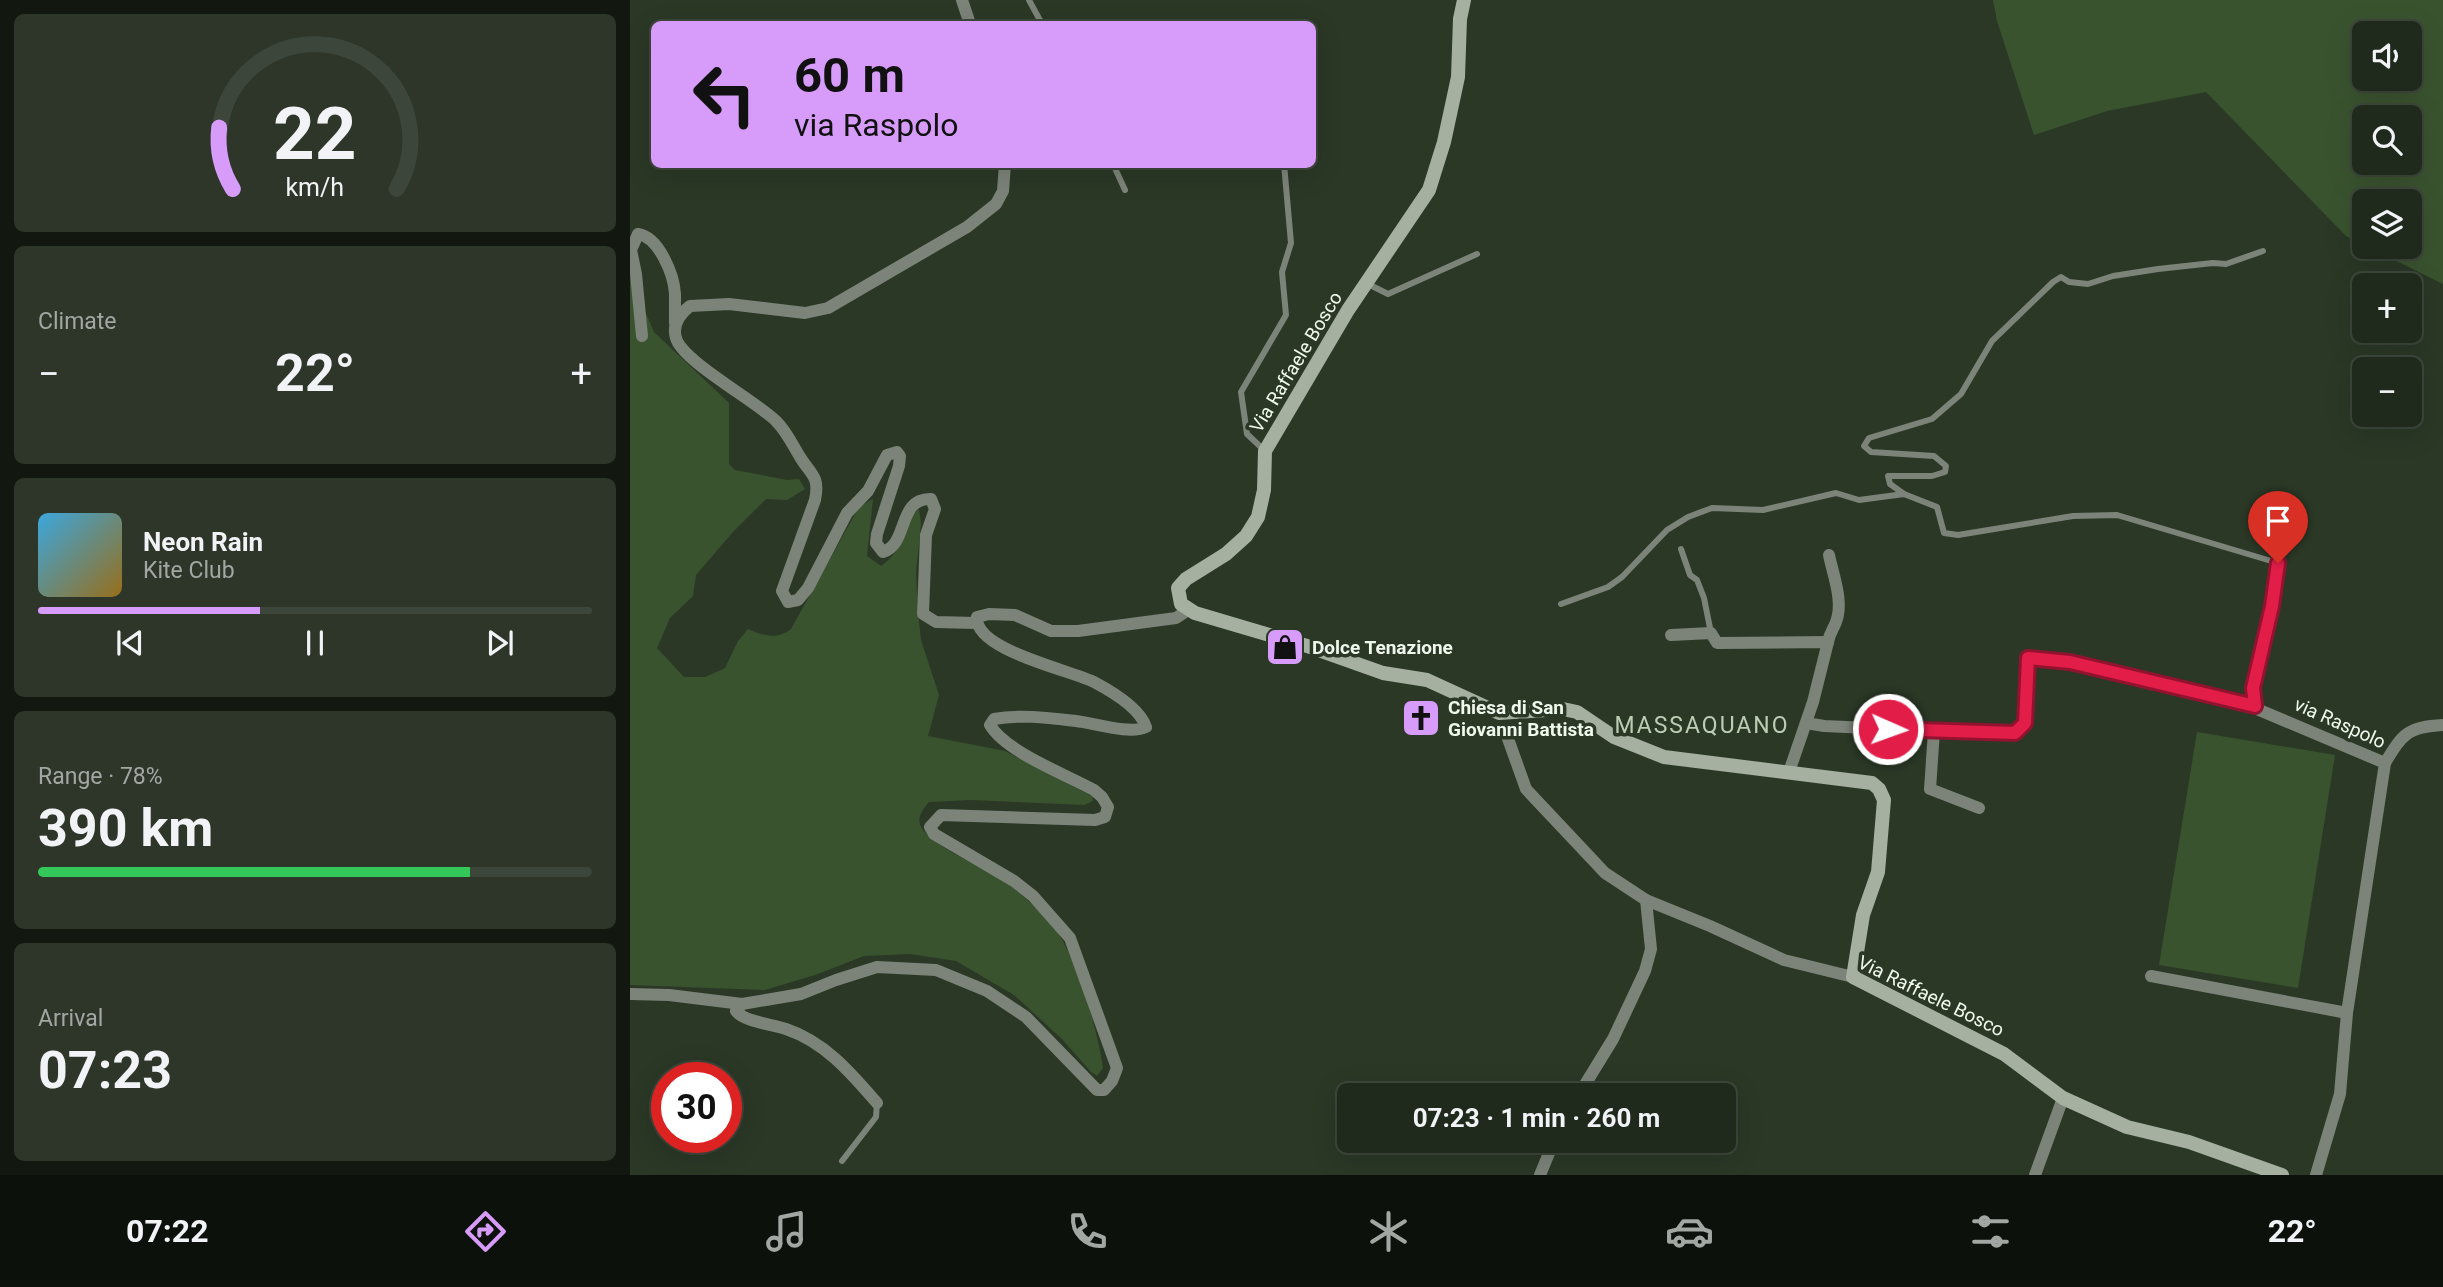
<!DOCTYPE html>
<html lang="en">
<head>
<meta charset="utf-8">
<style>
	:root { --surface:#202a1c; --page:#2d3629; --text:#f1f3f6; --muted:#a2a7a3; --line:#3d463b; --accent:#d79bf9 }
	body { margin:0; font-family:Roboto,sans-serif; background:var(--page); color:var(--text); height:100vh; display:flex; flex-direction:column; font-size:26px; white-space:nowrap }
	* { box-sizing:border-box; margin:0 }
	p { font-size:23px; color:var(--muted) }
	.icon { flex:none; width:38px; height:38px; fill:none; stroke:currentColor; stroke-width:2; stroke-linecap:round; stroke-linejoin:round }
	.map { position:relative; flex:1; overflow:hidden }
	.details { display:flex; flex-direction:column; gap:14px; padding:14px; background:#12170f; width:630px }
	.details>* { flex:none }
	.banner { position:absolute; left:21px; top:21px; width:665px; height:147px; border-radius:10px; box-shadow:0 7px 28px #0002,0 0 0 2px var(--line); background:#d79bf9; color:#111; overflow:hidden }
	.tools { position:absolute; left:1722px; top:21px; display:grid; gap:14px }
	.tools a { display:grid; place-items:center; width:70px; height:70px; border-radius:10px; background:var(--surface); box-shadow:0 7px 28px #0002,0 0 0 2px var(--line); font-size:35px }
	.speed { position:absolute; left:21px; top:1062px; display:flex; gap:14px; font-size:35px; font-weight:700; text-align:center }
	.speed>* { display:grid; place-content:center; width:91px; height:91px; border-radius:50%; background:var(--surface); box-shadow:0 7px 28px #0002,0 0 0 2px var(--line); line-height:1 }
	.speed .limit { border:10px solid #d22; background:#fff; color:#111 }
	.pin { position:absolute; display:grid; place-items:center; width:60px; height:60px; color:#fff; margin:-72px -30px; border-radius:50% 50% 50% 0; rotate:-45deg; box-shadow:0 0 7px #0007 }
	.pin .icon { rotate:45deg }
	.me { position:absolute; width:77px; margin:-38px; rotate:92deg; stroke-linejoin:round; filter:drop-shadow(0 0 5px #0008) }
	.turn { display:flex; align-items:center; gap:24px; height:147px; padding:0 28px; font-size:32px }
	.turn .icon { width:91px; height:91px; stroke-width:2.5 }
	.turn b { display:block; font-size:49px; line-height:60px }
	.big { font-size:52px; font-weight:700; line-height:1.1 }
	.details .tile { flex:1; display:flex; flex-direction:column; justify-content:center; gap:10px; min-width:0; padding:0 24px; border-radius:10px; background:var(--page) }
	.details .dial { align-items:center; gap:0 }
	.dial svg { height:182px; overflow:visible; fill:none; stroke:var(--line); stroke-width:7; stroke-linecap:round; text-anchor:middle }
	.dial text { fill:var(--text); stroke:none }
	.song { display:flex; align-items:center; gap:21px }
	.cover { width:84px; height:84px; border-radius:10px; background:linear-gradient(135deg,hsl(200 70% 55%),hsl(40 70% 35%)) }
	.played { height:7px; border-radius:4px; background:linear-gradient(90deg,var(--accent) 40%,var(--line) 40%) }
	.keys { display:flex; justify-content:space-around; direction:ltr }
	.heat { display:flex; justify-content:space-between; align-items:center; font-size:38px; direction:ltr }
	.charge { height:10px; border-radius:5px; background:linear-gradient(90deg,#34c759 78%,var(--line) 0) }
	.trip { position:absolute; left:707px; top:1083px; width:399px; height:70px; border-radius:10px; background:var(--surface); box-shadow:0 7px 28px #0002,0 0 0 2px var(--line); font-weight:700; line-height:70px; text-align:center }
	.menu { display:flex; height:112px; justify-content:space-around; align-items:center; background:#0d110b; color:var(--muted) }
	.menu .icon { width:49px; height:49px }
	.menu .current { color:var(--accent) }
	.menu b { font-size:32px; color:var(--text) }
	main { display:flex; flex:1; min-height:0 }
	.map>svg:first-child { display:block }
	.green { fill:#3a532f; fill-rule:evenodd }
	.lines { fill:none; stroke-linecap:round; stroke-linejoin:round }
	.lane { stroke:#7c8379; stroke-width:6 }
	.street { stroke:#7c8379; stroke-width:12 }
	.secondary { stroke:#a5b0a1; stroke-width:14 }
	.route-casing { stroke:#92132f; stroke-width:18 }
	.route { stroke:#e11d48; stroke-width:12 }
	.labels { text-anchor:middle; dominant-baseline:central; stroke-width:7; stroke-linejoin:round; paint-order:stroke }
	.street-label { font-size:19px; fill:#eff8ec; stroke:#2b3826 }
	.poi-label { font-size:19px; font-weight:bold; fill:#eff8ec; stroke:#2b3826; text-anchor:start }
	.quarter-label { font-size:23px; letter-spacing:2px; fill:#bccdb5; stroke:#2b3826 }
</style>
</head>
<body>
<main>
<section class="details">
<div class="tile dial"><svg viewBox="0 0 100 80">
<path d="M14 69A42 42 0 1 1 86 69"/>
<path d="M14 69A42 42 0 0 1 8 42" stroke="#d79bf9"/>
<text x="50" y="56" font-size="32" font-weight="700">22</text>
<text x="50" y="72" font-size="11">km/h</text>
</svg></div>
<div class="tile"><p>Climate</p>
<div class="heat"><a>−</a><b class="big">22°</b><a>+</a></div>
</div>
<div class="tile">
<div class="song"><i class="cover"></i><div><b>Neon Rain</b><p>Kite Club</p></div></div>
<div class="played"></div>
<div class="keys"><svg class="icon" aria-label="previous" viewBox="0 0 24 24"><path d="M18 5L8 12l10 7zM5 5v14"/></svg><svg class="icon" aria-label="pause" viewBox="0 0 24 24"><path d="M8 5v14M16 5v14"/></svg><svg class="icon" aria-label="next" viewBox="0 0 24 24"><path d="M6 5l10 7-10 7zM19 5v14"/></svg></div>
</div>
<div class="tile"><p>Range · 78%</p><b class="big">390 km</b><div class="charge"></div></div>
<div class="tile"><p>Arrival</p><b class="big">07:23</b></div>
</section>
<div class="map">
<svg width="1813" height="1175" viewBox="0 0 1813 1175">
	<rect width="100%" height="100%" fill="#2b3826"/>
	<g class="green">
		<path d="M1363,0H1813V284L1738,247H1780V201H1734V245L1716,236L1576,92L1477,111L1404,135L1367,21ZM1734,33H1780V79H1734ZM1734,117H1780V163H1734Z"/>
		<path d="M0,276L24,332L99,403V464L105,470L157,480L169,479L175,489L157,500L136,499L103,532L66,575L63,596L40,618L27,648L54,677H75L95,668L108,641L118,629C133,636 147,640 161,629L229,507L243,499L237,556L251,566C278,548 270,524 289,509L291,524L286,572L288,613L291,640L309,695L298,736L375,751L462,796L463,801L454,805L341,800L299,802C292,810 285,820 293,830C310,851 357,868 380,885C393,896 417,916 426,930C447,960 468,1031 473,1068L467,1076L461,1072L432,1039L384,995L326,961L280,954L234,956L188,974L135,990L0,985Z"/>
		<path d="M1567,732L1705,755L1668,988L1529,965Z"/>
	</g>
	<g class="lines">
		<g class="lane">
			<path d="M399,0L412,24"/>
			<path d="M483,164L495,190"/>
			<path d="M738,284L758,294L847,254"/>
			<path d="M634,450L617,434L611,392L656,315L652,272L661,243L654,164"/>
			<path d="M1274,494L1260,484L1258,476H1302L1315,472L1316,466L1304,456L1241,452L1234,446L1239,438L1302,419L1331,394L1362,341L1423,282L1431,277L1439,282L1458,284L1483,276L1528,269L1583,263L1596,264L1633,251"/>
			<path d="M1051,549L1060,575L1067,580L1074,598L1081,633"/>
			<path d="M931,604L978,587L992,577L1037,530L1058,517L1082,508L1133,510L1206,493L1229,500L1274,494L1307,507L1314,533L1328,535L1443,516L1487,515L1648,563L1642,605L1623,688L1625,706"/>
			<path d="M1304,731L1385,733L1395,723L1397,658L1440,662L1615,704"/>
			<path d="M212,1161L246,1117L247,1103"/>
		</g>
		<g class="street">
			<path d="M332,0L340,24"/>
			<path d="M12,336L6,274L1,250L8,234C29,237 44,275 45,294C45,303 45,313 45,323"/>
			<path d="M346,623L306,622L293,614L296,535L305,509L301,499C267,498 279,544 253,552L246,543L247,534L269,466L270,456L267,452L257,455L238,491L217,513L178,588L168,600L158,602L152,591L185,500C190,476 181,475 170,457C162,444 157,432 146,421C126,401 52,361 46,338C42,325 50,314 60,306L99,304L175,313L198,308L337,227L366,204L373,191L375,164"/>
			<path d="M1041,635L1081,633L1087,643L1198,642L1183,702L1159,772"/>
			<path d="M1198,642C1200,632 1203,630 1206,622C1214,602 1203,575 1199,555"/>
			<path d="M1615,704L1755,763L1717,1013L1710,1094L1686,1175"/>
			<path d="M1176,723L1194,726L1304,731L1300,789L1349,808"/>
			<path d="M876,733L896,789L975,873L1016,900L1080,926L1154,960L1223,977"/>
			<path d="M1755,763C1773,733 1778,727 1813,725"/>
			<path d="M1521,976L1717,1013"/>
			<path d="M0,994L39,995L112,1004"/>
			<path d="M948,1096L983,1039L1015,971L1021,949L1016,900"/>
			<path d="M247,1103C221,1073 195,1042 156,1029C142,1024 114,1022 106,1011L112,1004L171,994L206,980L247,967L306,970L357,991L396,1017L467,1090H474L482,1081L487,1068L440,938L403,896L384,881L304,834L300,827L311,815L465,820L475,817L478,807L472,797L464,790C435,774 376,752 360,725L364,719C390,714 420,718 446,721C464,723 500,735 516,727C510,708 481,691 464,682C440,670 344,650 347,617L359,614L385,615L421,631H448L546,618L558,610"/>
			<path d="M910,1175L924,1141"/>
			<path d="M1405,1175L1433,1098"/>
		</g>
		<path class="secondary" d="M834,0L830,19L828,77L814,142L799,190L718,310L635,451L634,490L628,517L616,536L596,554L556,579L548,588L551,604L565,613L677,646L753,673L797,680L869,713L933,709L947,712L984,737L1034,757L1242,783L1249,789L1254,800L1248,872L1233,915L1223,977L1374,1054L1433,1098L1497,1127L1559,1142L1652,1175"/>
	</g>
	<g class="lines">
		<defs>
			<path id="route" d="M1258,729L1385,733L1395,723L1398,658L1440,662L1625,706L1623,688L1642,606L1648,563"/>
		</defs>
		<use href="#route" class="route-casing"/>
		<use href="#route" class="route"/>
	</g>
	<defs>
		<symbol id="shop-square" viewBox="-11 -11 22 22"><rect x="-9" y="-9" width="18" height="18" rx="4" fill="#d79bf9" stroke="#2b3826"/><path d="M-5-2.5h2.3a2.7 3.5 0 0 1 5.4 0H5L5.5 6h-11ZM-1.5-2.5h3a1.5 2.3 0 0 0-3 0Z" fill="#111"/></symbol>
		<symbol id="church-square" viewBox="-11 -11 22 22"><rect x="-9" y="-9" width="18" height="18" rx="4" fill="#d79bf9" stroke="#2b3826"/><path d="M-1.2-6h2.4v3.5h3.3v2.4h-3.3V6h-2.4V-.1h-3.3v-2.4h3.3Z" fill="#111"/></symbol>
	</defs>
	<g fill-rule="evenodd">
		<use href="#shop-square" x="633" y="625" width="44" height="44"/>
		<use href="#church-square" x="769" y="696" width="44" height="44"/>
	</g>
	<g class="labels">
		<g class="street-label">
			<text transform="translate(666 362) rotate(-59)">Via Raffaele Bosco</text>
			<text transform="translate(1710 723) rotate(24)">via Raspolo</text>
			<text transform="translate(1301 996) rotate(26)">Via Raffaele Bosco</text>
		</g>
		<g class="poi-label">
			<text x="682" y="647">Dolce Tenazione</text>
			<text x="818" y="707">Chiesa di San<tspan x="818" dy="22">Giovanni Battista</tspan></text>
		</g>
		<g class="quarter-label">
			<text x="1072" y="725">MASSAQUANO</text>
		</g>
	</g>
</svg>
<div class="tools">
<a><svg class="icon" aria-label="sound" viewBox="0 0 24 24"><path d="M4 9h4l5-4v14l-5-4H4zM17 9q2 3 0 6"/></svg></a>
<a><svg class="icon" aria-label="search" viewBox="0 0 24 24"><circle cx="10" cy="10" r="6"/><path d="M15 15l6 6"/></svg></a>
<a><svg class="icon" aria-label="layers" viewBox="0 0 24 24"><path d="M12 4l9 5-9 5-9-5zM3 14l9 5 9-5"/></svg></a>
<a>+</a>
<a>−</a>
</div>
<div class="speed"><div class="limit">30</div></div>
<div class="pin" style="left:1648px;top:563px;background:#d93025"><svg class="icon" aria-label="arrive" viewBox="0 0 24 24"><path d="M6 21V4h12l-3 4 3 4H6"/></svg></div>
<svg class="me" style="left:1258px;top:729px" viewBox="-20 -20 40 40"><circle r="17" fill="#e11d48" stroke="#fff" stroke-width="3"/><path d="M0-11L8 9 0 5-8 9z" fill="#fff"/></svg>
<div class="trip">07:23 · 1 min · 260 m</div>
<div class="banner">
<div class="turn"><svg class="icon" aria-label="left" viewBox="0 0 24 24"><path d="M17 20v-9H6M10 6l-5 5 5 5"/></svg><div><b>60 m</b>via Raspolo</div></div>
</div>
</div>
</main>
<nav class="menu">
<b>07:22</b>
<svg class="icon current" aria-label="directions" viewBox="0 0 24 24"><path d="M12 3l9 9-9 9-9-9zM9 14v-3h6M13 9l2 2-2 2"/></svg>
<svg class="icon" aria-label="music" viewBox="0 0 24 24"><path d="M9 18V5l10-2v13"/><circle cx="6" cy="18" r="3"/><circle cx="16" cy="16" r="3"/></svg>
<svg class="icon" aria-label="phone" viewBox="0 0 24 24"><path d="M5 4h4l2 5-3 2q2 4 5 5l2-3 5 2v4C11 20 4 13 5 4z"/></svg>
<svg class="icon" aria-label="climate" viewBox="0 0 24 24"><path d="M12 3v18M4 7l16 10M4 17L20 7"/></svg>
<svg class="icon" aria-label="car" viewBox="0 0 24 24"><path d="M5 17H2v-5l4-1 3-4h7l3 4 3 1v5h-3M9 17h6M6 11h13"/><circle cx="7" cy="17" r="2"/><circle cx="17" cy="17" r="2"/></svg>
<svg class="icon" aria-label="filters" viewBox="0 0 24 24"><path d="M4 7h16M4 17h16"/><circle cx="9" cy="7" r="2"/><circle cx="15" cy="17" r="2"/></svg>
<b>22°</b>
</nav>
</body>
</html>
